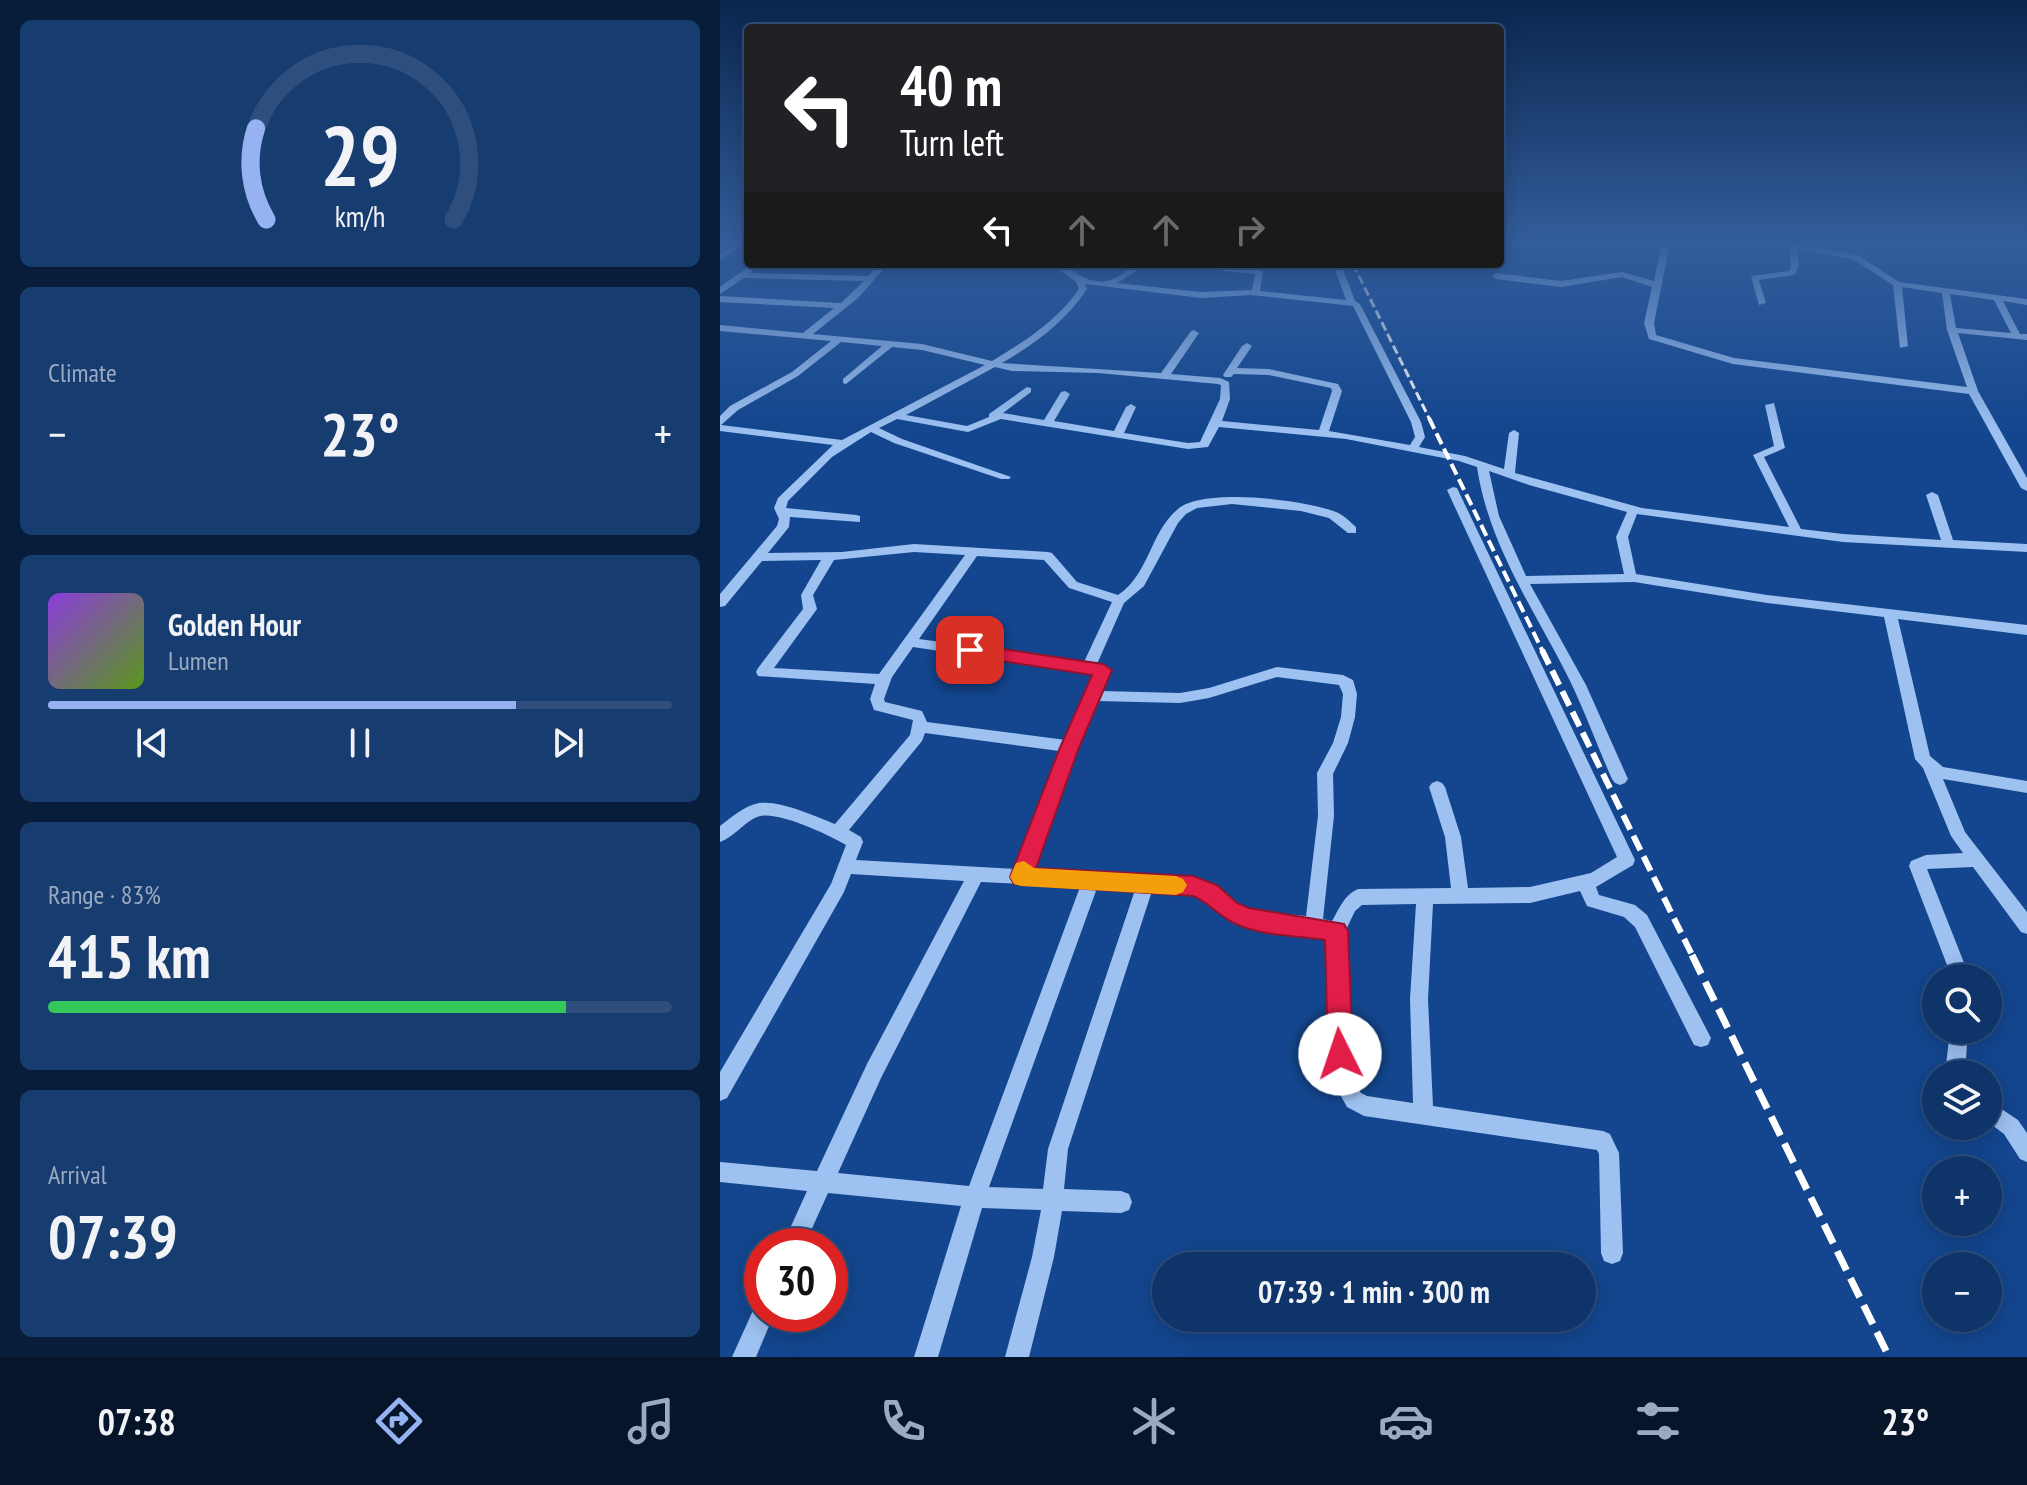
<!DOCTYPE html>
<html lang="en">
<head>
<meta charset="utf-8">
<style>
	:root { --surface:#0e346a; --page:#173c70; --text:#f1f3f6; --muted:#9baac1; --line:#2e4f7e; --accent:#95b2f1 }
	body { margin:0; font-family:"PT Sans Narrow",sans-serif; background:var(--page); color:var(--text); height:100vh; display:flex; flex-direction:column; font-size:30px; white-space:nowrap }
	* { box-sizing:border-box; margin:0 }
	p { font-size:26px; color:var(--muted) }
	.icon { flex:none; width:44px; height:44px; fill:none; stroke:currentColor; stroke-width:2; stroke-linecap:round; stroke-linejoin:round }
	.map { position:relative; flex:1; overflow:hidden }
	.details { display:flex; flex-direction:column; gap:20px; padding:20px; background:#081d3a; width:720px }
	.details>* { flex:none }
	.guide { position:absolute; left:24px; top:24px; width:760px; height:244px; border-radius:8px; box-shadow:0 4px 20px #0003,0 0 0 2px var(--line); background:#202124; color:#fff; overflow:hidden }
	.tools { position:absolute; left:1202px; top:964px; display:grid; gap:16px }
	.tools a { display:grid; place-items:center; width:80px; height:80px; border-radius:50%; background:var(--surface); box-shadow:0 4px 20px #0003,0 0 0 2px var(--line); font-size:40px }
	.speed { position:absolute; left:24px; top:1228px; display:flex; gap:16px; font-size:40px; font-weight:700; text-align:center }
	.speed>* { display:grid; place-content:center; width:104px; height:104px; border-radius:50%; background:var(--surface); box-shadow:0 4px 20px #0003,0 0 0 2px var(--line); line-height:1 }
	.speed .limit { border:12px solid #d22; background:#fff; color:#111 }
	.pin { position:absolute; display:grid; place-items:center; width:68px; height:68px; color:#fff; margin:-34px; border-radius:16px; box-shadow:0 4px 12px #0006 }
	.me { position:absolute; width:88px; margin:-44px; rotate:356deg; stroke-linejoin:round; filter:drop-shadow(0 0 6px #0008) }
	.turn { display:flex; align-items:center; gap:28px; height:168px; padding:0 24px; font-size:36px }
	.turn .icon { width:104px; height:104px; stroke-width:2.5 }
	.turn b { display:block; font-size:56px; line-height:68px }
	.lanes { display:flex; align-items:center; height:76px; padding:0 24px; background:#0003; justify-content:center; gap:40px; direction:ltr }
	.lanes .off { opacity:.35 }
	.big { font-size:60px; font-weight:800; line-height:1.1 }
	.details .tile { flex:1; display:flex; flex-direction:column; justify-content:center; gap:12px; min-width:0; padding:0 28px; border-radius:12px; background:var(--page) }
	.details .dial { align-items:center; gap:0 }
	.dial svg { height:208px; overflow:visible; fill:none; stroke:var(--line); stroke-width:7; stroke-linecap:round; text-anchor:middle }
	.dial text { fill:var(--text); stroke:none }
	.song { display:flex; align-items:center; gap:24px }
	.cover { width:96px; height:96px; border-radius:12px; background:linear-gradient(135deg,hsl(270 70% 55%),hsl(90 70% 35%)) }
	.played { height:8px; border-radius:4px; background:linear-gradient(90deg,var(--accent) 75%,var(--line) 75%) }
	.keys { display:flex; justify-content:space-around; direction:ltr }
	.heat { display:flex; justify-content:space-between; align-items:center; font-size:44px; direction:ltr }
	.charge { height:12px; border-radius:6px; background:linear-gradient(90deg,#34c759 83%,var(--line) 0) }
	.trip { position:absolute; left:432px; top:1252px; width:444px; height:80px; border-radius:40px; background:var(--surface); box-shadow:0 4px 20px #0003,0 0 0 2px var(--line); font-weight:800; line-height:80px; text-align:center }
	.tab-bar { display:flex; height:128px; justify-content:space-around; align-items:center; background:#06152a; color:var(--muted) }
	.tab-bar .icon { width:56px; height:56px }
	.tab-bar .selected { color:var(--accent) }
	.tab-bar b { font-size:36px; color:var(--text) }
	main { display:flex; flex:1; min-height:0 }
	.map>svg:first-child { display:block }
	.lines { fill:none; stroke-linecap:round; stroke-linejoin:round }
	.minor { fill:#9dc1f1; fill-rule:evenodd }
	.rail-far3 { stroke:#fff; stroke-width:3; stroke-dasharray:9 4; stroke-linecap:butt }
	.rail-far2 { stroke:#fff; stroke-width:4; stroke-dasharray:12 5; stroke-linecap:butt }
	.rail-far1 { stroke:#fff; stroke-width:6; stroke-dasharray:16 7; stroke-linecap:butt }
	.rail { stroke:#fff; stroke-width:7; stroke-dasharray:21 9; stroke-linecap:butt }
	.route { fill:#e11d48; stroke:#92132f; stroke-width:2 }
	.slow { fill:#f59e0b }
</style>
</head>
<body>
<main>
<section class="details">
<div class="tile dial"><svg viewBox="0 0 100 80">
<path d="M14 69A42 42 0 1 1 86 69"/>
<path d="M14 69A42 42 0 0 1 10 34" stroke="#95b2f1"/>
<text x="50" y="56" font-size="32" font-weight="700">29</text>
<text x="50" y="72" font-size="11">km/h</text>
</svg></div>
<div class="tile"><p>Climate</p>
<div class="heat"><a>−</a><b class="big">23°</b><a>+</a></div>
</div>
<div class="tile">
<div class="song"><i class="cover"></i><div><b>Golden Hour</b><p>Lumen</p></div></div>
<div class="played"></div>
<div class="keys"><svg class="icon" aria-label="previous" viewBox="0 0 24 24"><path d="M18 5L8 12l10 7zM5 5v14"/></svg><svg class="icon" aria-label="pause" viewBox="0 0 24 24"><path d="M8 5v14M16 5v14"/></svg><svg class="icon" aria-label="next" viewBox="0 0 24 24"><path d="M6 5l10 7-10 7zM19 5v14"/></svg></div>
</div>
<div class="tile"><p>Range · 83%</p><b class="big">415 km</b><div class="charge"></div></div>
<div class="tile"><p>Arrival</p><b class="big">07:39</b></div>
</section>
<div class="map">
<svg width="1307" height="1357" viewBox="0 0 1307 1357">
	<rect width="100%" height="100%" fill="#13468e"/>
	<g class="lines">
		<g class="minor">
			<path d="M17,243H26L0,260V254Z"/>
			<path d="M942,243H950L934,323L936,335L1014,358L1247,387L1227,330L1222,293L1182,287L1188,346L1180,348L1173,285L1133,259L1077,249L1079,264L1075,275L1039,280L1046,303L1039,305L1031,276L1069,271L1071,264L1069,247L1055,243H1074L1138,255L1179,282L1307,299V305L1283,301L1300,334H1307V340L1238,333L1258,391L1307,478V491L1301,488L1249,394L1013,364L929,339L924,323L932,287L902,277L841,287L776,279L772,276L776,273L841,281L902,272L934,281ZM1230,294L1274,300L1291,333L1236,328Z"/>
			<path d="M32,264H41L30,273L148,276L160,264H168L138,298L93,334L202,344L272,361C305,341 337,321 359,289L356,282L332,264C352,264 363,285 386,281C401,279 410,264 427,264L397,283L481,292L532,290L535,274L495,270H492V266L539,270L543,272L540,291L626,300L613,264H621L635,301L640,304L701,422L705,437L699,447L745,456L784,469L789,433L794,430L799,433L795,473L922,508L1069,527L1033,455L1054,446L1045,405L1054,403L1065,448L1044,457L1081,529L1123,534L1221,540L1206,495L1212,492L1218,495L1233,540L1307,544V552L1123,542L917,514L908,537L916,574L1047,595L1307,625V635L1178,619L1210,756L1223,767L1307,781V793L1223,779L1245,832L1307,912V934L1301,932L1253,867L1207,869L1250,978H1232L1189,866L1191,861L1206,855L1243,853L1231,836L1203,768L1195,759L1164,617L1047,603L914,582L810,584L866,685L908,779L905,783L900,785L895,783L892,779C876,743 863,706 845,671C811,605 768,542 757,467L739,461L626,439L499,427L488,447L468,449L281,419L248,432L177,419L159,428L182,439L291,477L289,479H281L174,443L151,432L112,457L68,501L66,508L136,515L140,516V522L70,517L69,527L48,553L122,552L194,544L328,552L332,553L357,582L398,595C429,575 430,532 458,509C484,487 586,500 616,512C624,515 630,522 636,527V533H628L609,518L581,511L512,504L477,508L466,514L458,523L424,586L404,603L377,664L388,666L390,670L381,691L460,693L489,688L557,667L623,675L633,680L637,694L635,717L628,743L613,774L614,816L603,919L612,921C619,909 624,895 638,889L731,888L725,837L709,787L712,783L717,781L722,783L725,787L741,837L748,888L810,887L871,873L897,857L727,490L733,487L737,488L915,860L913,865L876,887L879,895L915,905L927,915L991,1038L988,1045L981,1047L974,1045L915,927L904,917L867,906L860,891L810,903L713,904L708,999L713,1106L883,1131L890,1134L899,1153L903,1253L900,1261L892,1264L884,1261L881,1253L879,1154L877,1150L644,1116L627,1107L612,1080L607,936L584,931L527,926L506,917L475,894L432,891L348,1149L344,1189L401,1191L409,1194L412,1202L409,1210L401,1213L342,1211L334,1257L309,1357H285L312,1257L321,1210L262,1208L218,1357H194L241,1206L108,1193L84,1246H62L87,1191L0,1182V1162L97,1171L147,1064L244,881L131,874L124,892L7,1098L0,1101V1072L111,884L126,845C109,835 55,809 37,817C23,823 14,837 0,842V826C12,817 24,806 39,803C59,800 96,816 115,824L190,735L193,720L154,710L150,699L155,684L38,676L36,672L38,668L83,609L81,595L101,560L42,561L5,606L0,607V594L57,526L59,519L54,508L58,498L113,445L0,431V416L10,406L72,372L111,341L0,331V325L83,333L114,308L0,302V296L121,303L144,281L24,278L0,294V287ZM365,284L481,298L531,295L633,306L691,422L695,437L690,445L609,431L622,391L618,384L549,369L517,368L532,346L527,343L522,346L503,375L505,377H511L514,374L549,375L611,388L612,391L599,430L502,421L510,399L509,382L500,378L451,374L479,333L474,330L471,331L441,373L282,363C316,343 345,322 367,289ZM121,342L162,346L123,379V383L126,384L172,347L202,350L265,365L122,440L1,425L18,410L78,376ZM275,367L292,371L378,373L498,384L501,385L500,399L480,442L468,443L404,433L416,407L411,404L406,407L394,431L334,421L350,394L345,391L341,392L324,420L283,413L311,392V388L307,387L269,414V417L247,426L186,415ZM769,471L809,485L907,512L896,537L904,574L806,576L779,516ZM194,552L245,555L159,674L54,668L97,609L93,595L114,560ZM257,556L324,560L349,588L392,602L364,662L199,639ZM193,647L374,674L346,740L207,722L202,711L165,702L164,699L172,677ZM557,677L619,685L623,694L621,717L613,743L597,773L598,816L586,916L527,910L494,887L473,879L312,870L355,754L377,701L460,703L489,698ZM205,733L339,751V756L296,869L136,860L143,842L141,837L129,830L202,741ZM261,882L360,887L249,1186L118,1173L161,1078ZM377,888L415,890L328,1149L323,1189L269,1187ZM696,904L690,999L693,1103L647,1096L641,1093L632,1078L625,932L635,911L642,905Z"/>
			<path d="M708,264H716L710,269L706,267Z"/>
			<path d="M1230,1030H1248L1245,1074H1225Z"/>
			<path d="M1268,1100L1298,1120L1307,1133V1162L1300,1159L1284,1134L1268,1122Z"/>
			<path d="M42,1303V1314H54L36,1357H12L35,1306Z"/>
		</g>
		<path class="rail-far3" d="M633,264L710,420"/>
		<path class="rail-far2" d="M709,418L823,652"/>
		<path class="rail-far1" d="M822,650L973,957"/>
		<path class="rail" d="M972,955L1169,1357"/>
	</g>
	<linearGradient id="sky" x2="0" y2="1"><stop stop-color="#0a264e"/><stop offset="0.56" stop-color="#335d9b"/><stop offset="1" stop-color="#335d9b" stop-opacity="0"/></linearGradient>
	<rect width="1307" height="433" fill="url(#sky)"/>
	<path class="route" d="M250,644L383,664L392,670L358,750L316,868L473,876L497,885L517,903L529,908L624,924L628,931L633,1054L629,1063L620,1067L611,1063L608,1054L605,940C577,936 542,936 516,924C499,917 489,902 473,896L294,884L290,877L339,750L372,675L243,655L241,650Z"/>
	<path class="slow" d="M304,861L314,868L456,876L463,879L467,885L463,892L456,895L301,886L294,884L290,877L296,863Z"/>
</svg>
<div class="tools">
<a><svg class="icon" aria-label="search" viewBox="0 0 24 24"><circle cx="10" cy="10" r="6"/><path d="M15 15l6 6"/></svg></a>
<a><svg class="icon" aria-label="layers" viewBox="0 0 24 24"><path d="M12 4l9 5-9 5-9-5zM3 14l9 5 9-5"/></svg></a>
<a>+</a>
<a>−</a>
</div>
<div class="speed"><div class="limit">30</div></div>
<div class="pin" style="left:250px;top:650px;background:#d93025"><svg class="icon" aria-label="arrive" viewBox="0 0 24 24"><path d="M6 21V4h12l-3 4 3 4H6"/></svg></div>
<svg class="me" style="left:620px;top:1054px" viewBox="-20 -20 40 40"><circle r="19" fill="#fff"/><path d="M0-13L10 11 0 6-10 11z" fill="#e11d48"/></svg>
<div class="trip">07:39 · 1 min · 300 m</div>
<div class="guide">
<div class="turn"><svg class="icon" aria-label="left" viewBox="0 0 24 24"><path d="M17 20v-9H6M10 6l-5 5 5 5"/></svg><div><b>40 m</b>Turn left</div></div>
<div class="lanes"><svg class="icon" aria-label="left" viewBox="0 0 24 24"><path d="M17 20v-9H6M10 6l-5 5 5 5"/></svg><svg class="icon off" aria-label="ahead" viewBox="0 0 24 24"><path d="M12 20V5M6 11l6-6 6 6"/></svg><svg class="icon off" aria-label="ahead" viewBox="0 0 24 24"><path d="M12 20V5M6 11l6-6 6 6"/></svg><svg class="icon off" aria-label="right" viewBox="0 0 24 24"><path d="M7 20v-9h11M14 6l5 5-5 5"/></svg></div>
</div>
</div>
</main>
<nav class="tab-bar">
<b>07:38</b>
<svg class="icon selected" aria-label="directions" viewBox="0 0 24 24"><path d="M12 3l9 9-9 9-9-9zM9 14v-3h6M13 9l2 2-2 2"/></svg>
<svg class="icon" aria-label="music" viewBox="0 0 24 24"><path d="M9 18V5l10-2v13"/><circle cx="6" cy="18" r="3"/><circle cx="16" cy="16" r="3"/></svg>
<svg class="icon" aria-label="phone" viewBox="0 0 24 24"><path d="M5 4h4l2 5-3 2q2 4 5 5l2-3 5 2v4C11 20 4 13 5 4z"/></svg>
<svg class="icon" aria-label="climate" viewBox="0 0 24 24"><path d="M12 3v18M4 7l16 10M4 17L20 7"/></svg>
<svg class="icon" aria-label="car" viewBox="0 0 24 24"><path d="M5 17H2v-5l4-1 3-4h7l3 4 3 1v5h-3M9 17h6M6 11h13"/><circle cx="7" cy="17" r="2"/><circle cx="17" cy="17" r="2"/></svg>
<svg class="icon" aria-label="filters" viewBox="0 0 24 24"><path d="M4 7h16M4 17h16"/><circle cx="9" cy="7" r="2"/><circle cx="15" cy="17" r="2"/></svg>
<b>23°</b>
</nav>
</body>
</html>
